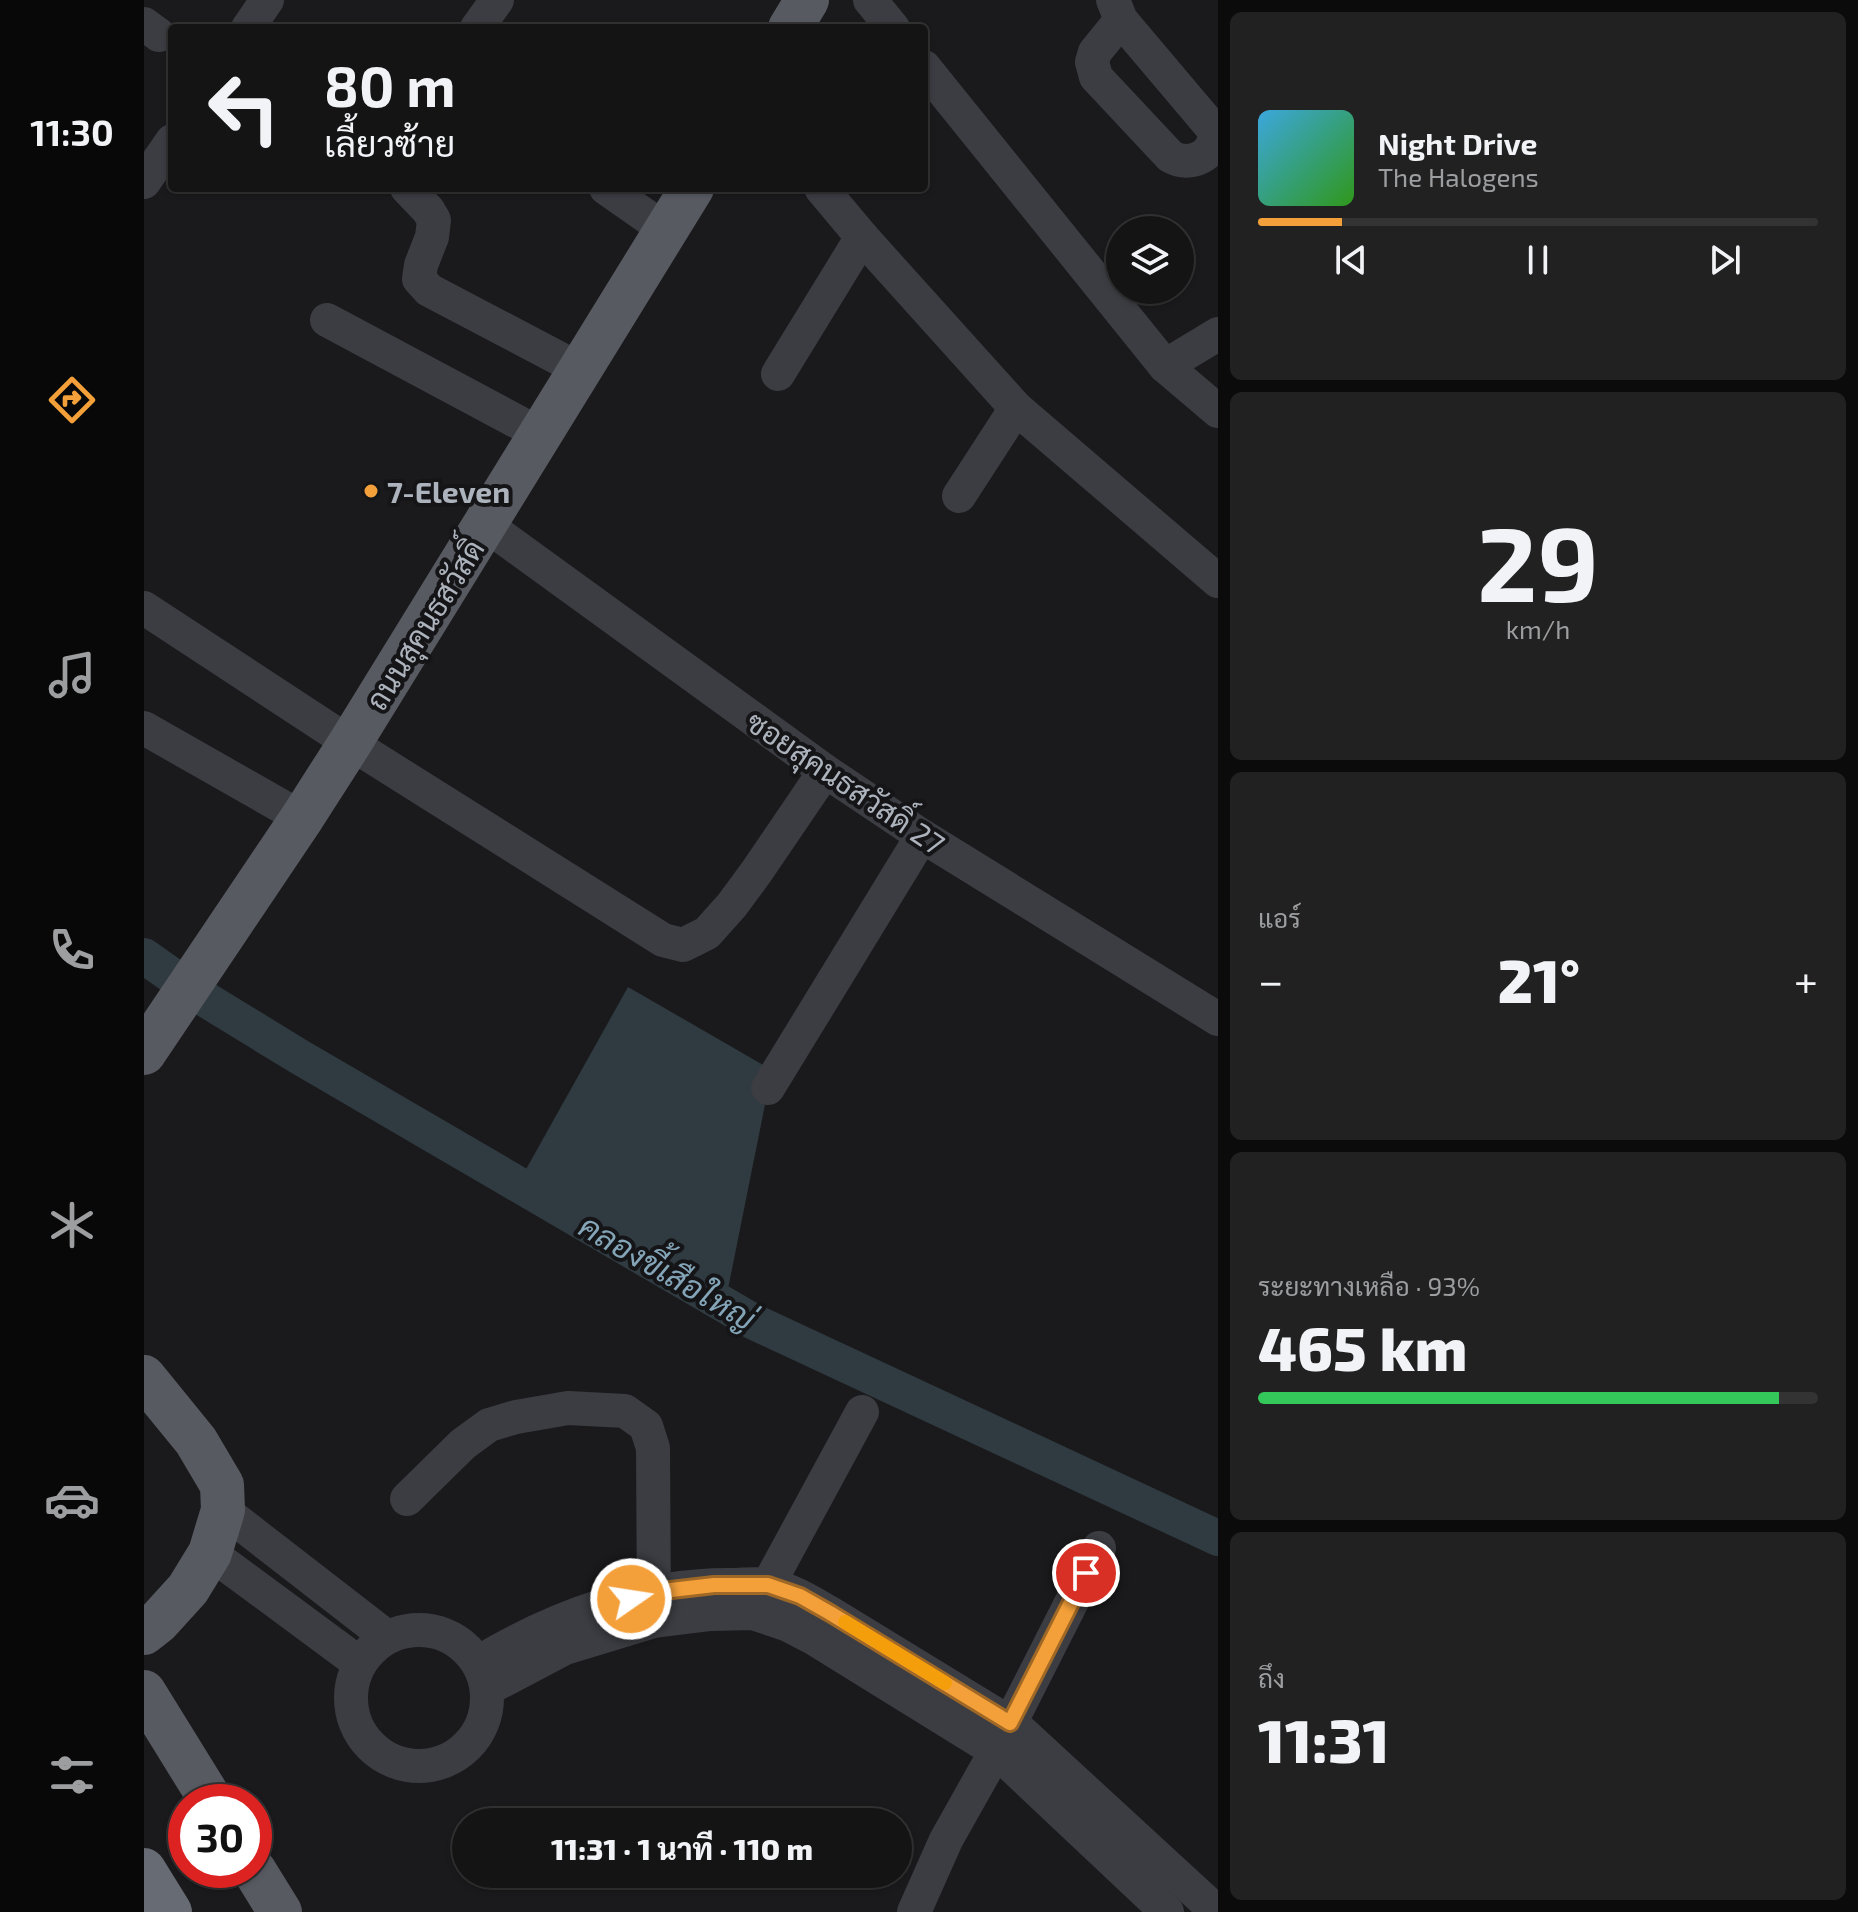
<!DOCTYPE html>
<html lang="th">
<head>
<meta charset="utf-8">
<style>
	:root { --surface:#141415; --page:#212122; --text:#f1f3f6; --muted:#9d9ea0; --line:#333334; --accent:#f4a03a }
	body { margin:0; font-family:"Exo 2",Sarabun,sans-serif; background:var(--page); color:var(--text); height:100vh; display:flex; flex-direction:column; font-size:30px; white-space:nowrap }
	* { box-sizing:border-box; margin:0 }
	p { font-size:26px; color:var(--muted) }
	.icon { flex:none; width:44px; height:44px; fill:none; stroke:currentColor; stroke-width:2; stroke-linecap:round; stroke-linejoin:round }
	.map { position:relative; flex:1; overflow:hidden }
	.sheet { display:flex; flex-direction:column; gap:12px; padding:12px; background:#0b0b0c; width:640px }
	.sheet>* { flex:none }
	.guide { position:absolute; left:24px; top:24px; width:760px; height:168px; border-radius:8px; box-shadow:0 2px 6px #0004,0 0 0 2px var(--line); background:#141415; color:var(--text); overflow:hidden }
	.tools { position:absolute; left:962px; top:216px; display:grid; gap:16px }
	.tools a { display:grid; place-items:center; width:88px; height:88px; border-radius:50%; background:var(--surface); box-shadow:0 2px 6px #0004,0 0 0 2px var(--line); font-size:40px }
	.speed { position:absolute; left:24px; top:1784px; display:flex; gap:16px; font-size:40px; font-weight:700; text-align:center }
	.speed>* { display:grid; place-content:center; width:104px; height:104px; border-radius:50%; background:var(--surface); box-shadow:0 2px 6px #0004,0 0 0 2px var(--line); line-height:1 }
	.speed .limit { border:12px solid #d22; background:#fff; color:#111 }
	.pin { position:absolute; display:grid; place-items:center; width:68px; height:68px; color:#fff; margin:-34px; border:4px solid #fff; border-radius:50%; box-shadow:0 2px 8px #0007 }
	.me { position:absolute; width:88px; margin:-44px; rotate:77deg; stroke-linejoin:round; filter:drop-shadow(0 0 6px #0008) }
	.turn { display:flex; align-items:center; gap:28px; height:168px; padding:0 24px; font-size:36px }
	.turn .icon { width:104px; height:104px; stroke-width:2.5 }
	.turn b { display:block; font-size:56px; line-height:68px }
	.big { font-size:60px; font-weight:800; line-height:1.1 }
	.sheet .tile { flex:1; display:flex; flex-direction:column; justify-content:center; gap:12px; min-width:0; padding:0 28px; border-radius:12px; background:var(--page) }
	.sheet .dial { align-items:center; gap:0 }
	.dial b { font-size:104px; line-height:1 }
	.song { display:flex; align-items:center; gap:24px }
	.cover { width:96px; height:96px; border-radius:12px; background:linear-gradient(135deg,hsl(200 70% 55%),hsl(110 70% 35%)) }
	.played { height:8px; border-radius:4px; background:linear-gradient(90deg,var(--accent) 15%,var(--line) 15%) }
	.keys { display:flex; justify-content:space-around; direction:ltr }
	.heat { display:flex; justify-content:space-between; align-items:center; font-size:44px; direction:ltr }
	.charge { height:12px; border-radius:6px; background:linear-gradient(90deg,#34c759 93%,var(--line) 0) }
	.trip { position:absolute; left:308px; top:1808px; width:460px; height:80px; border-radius:40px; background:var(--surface); box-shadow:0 2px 6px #0004,0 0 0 2px var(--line); font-weight:800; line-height:80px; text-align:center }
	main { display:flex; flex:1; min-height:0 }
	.tab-bar { display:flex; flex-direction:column; width:144px; justify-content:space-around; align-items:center; background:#080808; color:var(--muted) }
	.tab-bar .icon { width:56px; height:56px }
	.tab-bar .active { color:var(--accent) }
	.tab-bar b { font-size:36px; color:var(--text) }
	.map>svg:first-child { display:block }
	.water { fill:#2f3b41 }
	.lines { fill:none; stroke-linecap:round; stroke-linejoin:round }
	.canal { stroke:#2f3b41; stroke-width:36 }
	.minor { stroke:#3b3d42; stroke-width:34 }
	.major { stroke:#575a61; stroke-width:44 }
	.highway { stroke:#676b73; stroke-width:44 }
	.route-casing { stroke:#9f6826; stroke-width:20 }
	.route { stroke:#f4a03a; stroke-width:14 }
	.slow { stroke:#f59e0b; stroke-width:14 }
	.poi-dot { fill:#f4a03a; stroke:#151518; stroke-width:3 }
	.labels { text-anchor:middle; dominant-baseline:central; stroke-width:8; stroke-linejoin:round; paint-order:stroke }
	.poi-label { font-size:30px; font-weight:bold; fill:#adb3bc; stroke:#151518; text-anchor:start }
	.street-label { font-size:30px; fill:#adb3bc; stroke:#151518 }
	.water-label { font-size:32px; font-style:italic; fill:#84a5b7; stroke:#151518 }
</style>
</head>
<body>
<main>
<nav class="tab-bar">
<b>11:30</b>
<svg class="icon active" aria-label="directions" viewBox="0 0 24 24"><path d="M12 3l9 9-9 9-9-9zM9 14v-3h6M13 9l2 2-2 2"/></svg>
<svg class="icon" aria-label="music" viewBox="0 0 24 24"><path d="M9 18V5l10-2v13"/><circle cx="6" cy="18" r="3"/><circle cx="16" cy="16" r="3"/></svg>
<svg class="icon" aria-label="phone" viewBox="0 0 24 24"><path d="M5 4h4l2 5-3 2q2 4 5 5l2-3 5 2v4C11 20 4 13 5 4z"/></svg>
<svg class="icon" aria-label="climate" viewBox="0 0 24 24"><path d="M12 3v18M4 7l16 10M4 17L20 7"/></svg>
<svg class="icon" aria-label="car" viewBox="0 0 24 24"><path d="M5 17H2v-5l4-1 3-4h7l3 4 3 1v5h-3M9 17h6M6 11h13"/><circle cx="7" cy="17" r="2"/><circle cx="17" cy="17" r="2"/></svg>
<svg class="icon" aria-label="filters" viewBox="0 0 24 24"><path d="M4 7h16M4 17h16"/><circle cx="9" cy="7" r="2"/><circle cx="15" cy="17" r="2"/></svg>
</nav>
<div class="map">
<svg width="1074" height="1912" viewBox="0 0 1074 1912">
	<rect width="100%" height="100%" fill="#1a1a1c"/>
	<path class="water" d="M484,987L628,1070L584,1289L376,1180Z"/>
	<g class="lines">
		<path class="canal" d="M0,956L61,999L154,1056L610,1322L1074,1538"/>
		<g class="minor">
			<path d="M726,0L749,28"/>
			<path d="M969,0L977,20L1070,130C1074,156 1045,168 1026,156L952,77L948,62L951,52L977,20"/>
			<path d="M0,24L15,35"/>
			<path d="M104,28L123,0"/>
			<path d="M333,28L353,0"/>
			<path d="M780,67L1021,366L1074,411"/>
			<path d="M0,182L28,141"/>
			<path d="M263,188L284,210L290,220L288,237L277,265L275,279L285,290L437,370"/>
			<path d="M462,188L522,230"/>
			<path d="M677,188L718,237L872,408L1074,581"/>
			<path d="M183,320L398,435"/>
			<path d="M1021,366L1074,334"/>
			<path d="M634,374L718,237"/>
			<path d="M815,496L872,408"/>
			<path d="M342,525L681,771L778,836L1074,1019"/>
			<path d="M0,608L206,743L519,940L539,945L563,933L588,905L613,871L681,771"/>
			<path d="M0,728L158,818"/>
			<path d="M624,1088L778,836"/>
			<path d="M263,1499L319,1444L345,1425L372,1417L424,1408L481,1411L502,1426L509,1448L510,1613"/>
			<path d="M79,1510L243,1637"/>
			<path d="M66,1553L215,1663"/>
			<path d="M615,1602L718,1412"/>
			<circle cx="275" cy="1698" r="68"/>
			<path d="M335,1662C410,1617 500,1584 587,1585C599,1585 613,1583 624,1585C646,1589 667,1602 686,1613L871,1726L1073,1912"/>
			<path d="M343,1689L421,1648L510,1621L567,1614L609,1613L642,1624L671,1639L852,1751L1023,1912"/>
			<path d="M770,1912L802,1840L852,1751L955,1548"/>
		</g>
		<g class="major">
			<path d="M646,28L663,0"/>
			<path d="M0,1053L158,818L206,743L548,188"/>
			<path d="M0,1377L52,1441L78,1485L79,1510L66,1553L44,1589L14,1622L0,1633"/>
			<path d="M0,1692L68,1802"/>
			<path d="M110,1870L136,1912"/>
		</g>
		<path class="highway" d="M0,1870L26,1912"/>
	</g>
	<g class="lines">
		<defs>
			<path id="route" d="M487,1599L510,1592L570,1585H624L656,1596L686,1613L866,1723L942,1573"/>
		</defs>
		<use href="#route" class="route-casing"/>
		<use href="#route" class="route"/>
		<path class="slow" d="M701,1622L801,1683"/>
	</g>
	<circle class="poi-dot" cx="227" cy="491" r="8"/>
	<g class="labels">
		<g class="poi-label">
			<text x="243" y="491">7-Eleven</text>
		</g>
		<g class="street-label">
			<text transform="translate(280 624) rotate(-58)">ถนนสุคนธสวัสดิ์</text>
			<text transform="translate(702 782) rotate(34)">ซอยสุคนธสวัสดิ์ 27</text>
		</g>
		<g class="water-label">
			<text transform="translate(524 1271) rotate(30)">คลองขี้เสือใหญ่</text>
		</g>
	</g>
</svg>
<div class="tools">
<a><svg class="icon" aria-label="layers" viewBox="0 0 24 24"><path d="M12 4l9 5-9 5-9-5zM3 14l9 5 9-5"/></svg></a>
</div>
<div class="speed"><div class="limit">30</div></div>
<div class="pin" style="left:942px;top:1573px;background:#d93025"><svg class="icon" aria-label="arrive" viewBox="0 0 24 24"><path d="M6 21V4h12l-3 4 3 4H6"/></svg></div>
<svg class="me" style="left:487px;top:1599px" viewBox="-20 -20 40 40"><circle r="17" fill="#f4a03a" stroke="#fff" stroke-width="3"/><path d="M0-11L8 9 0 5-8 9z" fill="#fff"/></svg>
<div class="trip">11:31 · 1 นาที · 110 m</div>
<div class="guide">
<div class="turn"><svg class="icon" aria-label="left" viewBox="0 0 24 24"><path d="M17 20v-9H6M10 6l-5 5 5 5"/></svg><div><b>80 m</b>เลี้ยวซ้าย</div></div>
</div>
</div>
<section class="sheet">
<div class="tile">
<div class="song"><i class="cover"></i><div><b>Night Drive</b><p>The Halogens</p></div></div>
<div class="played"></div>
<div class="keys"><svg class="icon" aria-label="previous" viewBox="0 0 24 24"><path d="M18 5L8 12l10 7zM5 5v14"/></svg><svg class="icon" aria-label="pause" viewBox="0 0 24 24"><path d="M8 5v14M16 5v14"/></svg><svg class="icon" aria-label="next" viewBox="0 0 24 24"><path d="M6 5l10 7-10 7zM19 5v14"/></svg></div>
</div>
<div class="tile dial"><b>29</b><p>km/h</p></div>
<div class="tile"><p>แอร์</p>
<div class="heat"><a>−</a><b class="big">21°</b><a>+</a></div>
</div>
<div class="tile"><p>ระยะทางเหลือ · 93%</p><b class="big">465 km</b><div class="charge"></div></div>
<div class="tile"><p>ถึง</p><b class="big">11:31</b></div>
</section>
</main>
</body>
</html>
